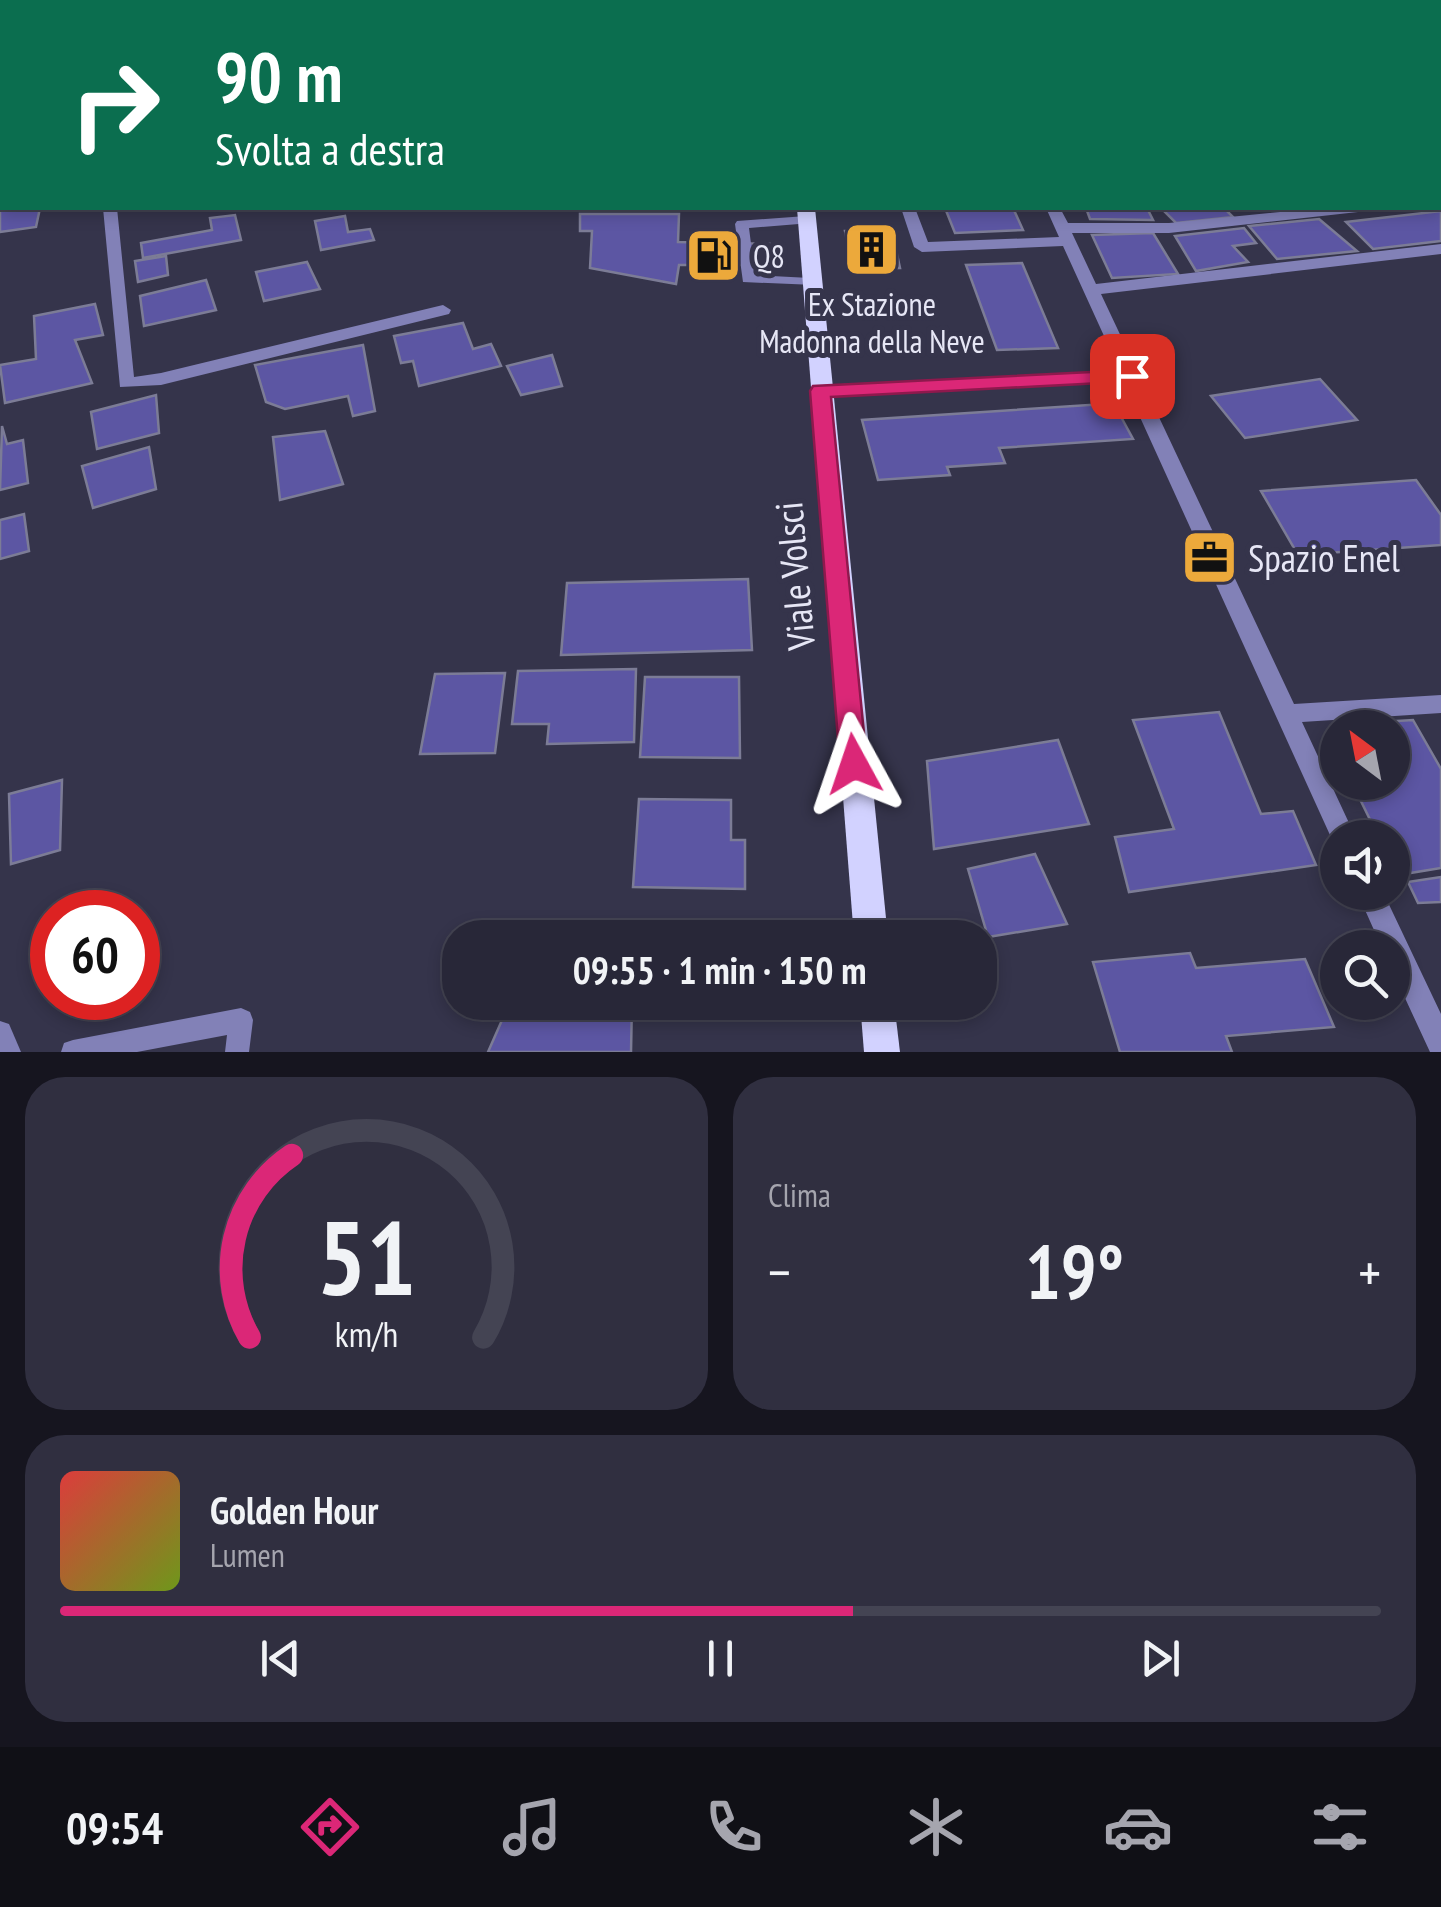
<!DOCTYPE html>
<html lang="it">
<head>
<meta charset="utf-8">
<style>
	:root { --surface:#282738; --page:#302f40; --text:#f1f3f6; --muted:#a5a5ae; --line:#444453; --accent:#db2777 }
	body { margin:0; font-family:"PT Sans Narrow",sans-serif; background:var(--page); color:var(--text); height:100vh; display:flex; flex-direction:column; font-size:38px; white-space:nowrap }
	* { box-sizing:border-box; margin:0 }
	p { font-size:32px; color:var(--muted) }
	.icon { flex:none; width:55px; height:55px; fill:none; stroke:currentColor; stroke-width:2; stroke-linecap:round; stroke-linejoin:round }
	.map { position:relative; height:1052px; overflow:hidden }
	.panel { display:flex; flex-direction:column; gap:25px; padding:25px; background:#16151f; flex:1 }
	.panel>* { flex:none }
	.hud { position:absolute; left:0px; top:0px; width:1442px; height:210px; box-shadow:0 5px 15px #0003,0 0 0 2px var(--line); background:#0b6e4f; color:#fff; overflow:hidden }
	.needle { width:65px; rotate:328deg }
	.buttons { position:absolute; left:1320px; top:710px; display:grid; gap:20px }
	.buttons a { display:grid; place-items:center; width:90px; height:90px; border-radius:50%; background:var(--surface); box-shadow:0 5px 15px #0003,0 0 0 2px var(--line); font-size:50px }
	.speed { position:absolute; left:30px; top:890px; display:flex; gap:20px; font-size:50px; font-weight:700; text-align:center }
	.speed>* { display:grid; place-content:center; width:130px; height:130px; border-radius:50%; background:var(--surface); box-shadow:0 5px 15px #0003,0 0 0 2px var(--line); line-height:1 }
	.speed .limit { border:15px solid #d22; background:#fff; color:#111 }
	.pin { position:absolute; display:grid; place-items:center; width:85px; height:85px; color:#fff; margin:-42px; border-radius:20px; box-shadow:0 5px 15px #0006 }
	.me { position:absolute; width:110px; margin:-55px; rotate:355deg; stroke-linejoin:round; filter:drop-shadow(0 0 8px #0008) }
	.turn { display:flex; align-items:center; gap:35px; height:210px; padding:0 50px; font-size:45px }
	.turn .icon { width:130px; height:130px; stroke-width:2.5 }
	.turn b { display:block; font-size:70px; line-height:85px }
	.big { font-size:75px; font-weight:700; line-height:1.1 }
	.panel .tile { flex:1; display:flex; flex-direction:column; justify-content:center; gap:15px; min-width:0; padding:0 35px; border-radius:40px; background:var(--page) }
	.panel .dial { align-items:center; gap:0 }
	.dial svg { height:260px; overflow:visible; fill:none; stroke:var(--line); stroke-width:7; stroke-linecap:round; text-anchor:middle }
	.dial text { fill:var(--text); stroke:none }
	.song { display:flex; align-items:center; gap:30px }
	.cover { width:120px; height:120px; border-radius:15px; background:linear-gradient(135deg,hsl(0 70% 55%),hsl(80 70% 35%)) }
	.played { height:10px; border-radius:5px; background:linear-gradient(90deg,var(--accent) 60%,var(--line) 60%) }
	.keys { display:flex; justify-content:space-around; direction:ltr }
	.heat { display:flex; justify-content:space-between; align-items:center; font-size:55px; direction:ltr }
	.panel .tiles { flex:1; display:grid; gap:25px; grid-template-columns:1fr 1fr }
	.tile:last-child { grid-column:span 2 }
	.trip { position:absolute; left:442px; top:920px; width:555px; height:100px; border-radius:40px; background:var(--surface); box-shadow:0 5px 15px #0003,0 0 0 2px var(--line); font-weight:700; line-height:100px; text-align:center }
	.menu { display:flex; height:160px; justify-content:space-around; align-items:center; background:#101016; color:var(--muted) }
	.menu .icon { width:70px; height:70px }
	.menu .active { color:var(--accent) }
	.menu b { font-size:45px; color:var(--text) }
	.map>svg:first-child { display:block }
	.building { fill:#5c56a3; stroke:#7c7c96; stroke-width:2.5 }
	.lines { fill:none; stroke-linecap:round; stroke-linejoin:round }
	.lane { fill:#8281b7; fill-rule:evenodd }
	.street { fill:#8281b7; fill-rule:evenodd }
	.secondary { fill:#aeacf1; fill-rule:evenodd }
	.primary { fill:#d2d2ff; fill-rule:evenodd }
	.route { fill:#db2777; stroke:#8e194d; stroke-width:2.5 }
	.labels { text-anchor:middle; dominant-baseline:central; stroke-width:10; stroke-linejoin:round; paint-order:stroke }
	.far-poi-label { font-size:32px; fill:#e6e6f5; stroke:#35344b; text-anchor:start }
	.poi-label { font-size:38px; fill:#e6e6f5; stroke:#35344b; text-anchor:start }
	.street-label { font-size:38px; fill:#e6e6f5; stroke:#35344b }
</style>
</head>
<body>
<div class="map">
<svg width="1441" height="1052" viewBox="0 0 1441 1052">
	<rect width="100%" height="100%" fill="#35344b"/>
	<g class="building">
		<rect x="1069" y="0" width="129" height="2"/>
		<path d="M0,201L2,208H40L36,227L0,232Z"/>
		<path d="M945,208H1013L1023,230L955,233Z"/>
		<path d="M1086,208H1147L1153,220L1090,219Z"/>
		<path d="M1161,208H1224L1233,217L1176,223Z"/>
		<path d="M1441,211V241L1373,249L1346,222Z"/>
		<path d="M580,214H679L678,242L770,244L769,265H679L676,284L590,268L592,231H580Z"/>
		<path d="M235,215L241,240L143,258L141,243L212,230L210,218Z"/>
		<path d="M345,216L348,232L370,229L374,240L321,250L315,221Z"/>
		<path d="M1319,219L1357,251L1277,259L1249,226Z"/>
		<path d="M1244,228L1256,243L1233,246L1248,262L1196,271L1175,236Z"/>
		<path d="M845,231H892L900,268L852,269Z"/>
		<path d="M1153,233L1178,274L1112,278L1092,235Z"/>
		<path d="M166,256L168,275L138,282L135,261Z"/>
		<path d="M307,262L320,289L264,301L256,272Z"/>
		<path d="M1022,263L1058,348L997,350L966,265Z"/>
		<path d="M206,280L216,310L144,326L140,296Z"/>
		<path d="M95,304L103,335L75,340L92,383L5,403L0,365L36,359L34,316Z"/>
		<path d="M463,323L473,349L491,344L501,366L419,386L413,361L401,363L394,336Z"/>
		<path d="M363,345L375,411L353,416L348,396L285,409L266,402L255,365Z"/>
		<path d="M552,355L562,386L521,395L507,366Z"/>
		<path d="M1320,379L1357,420L1245,438L1211,396Z"/>
		<path d="M156,395L159,433L97,449L91,412Z"/>
		<path d="M1104,404L1110,416L1120,415L1133,439L999,448L1005,463L947,467L950,475L878,480L862,420Z"/>
		<path d="M2,426L7,444L23,440L28,483L0,490Z"/>
		<path d="M325,431L343,484L280,500L273,437Z"/>
		<path d="M149,447L156,489L93,508L82,466Z"/>
		<path d="M1416,480L1441,515V545L1298,555L1261,491Z"/>
		<path d="M24,514L29,551L0,559V520Z"/>
		<path d="M748,579L752,650L561,655L567,583Z"/>
		<path d="M636,669L634,742L547,744L549,724H512L518,671Z"/>
		<path d="M505,673L495,753L420,754L435,674Z"/>
		<path d="M645,677H739L740,758L640,757Z"/>
		<path d="M1219,712L1261,814L1293,811L1316,865L1129,892L1115,837L1174,829L1133,720Z"/>
		<path d="M1413,720L1441,769V868L1398,875L1392,864V838H1379L1358,795L1380,796L1374,782H1392V728H1348L1347,724Z"/>
		<path d="M1058,740L1089,824L934,849L927,761Z"/>
		<path d="M62,780L60,850L11,864L9,794Z"/>
		<path d="M639,799L731,800V840H745V889L633,887Z"/>
		<path d="M1035,854L1067,924L988,937L968,869Z"/>
		<path d="M1441,877V902L1418,903L1408,882Z"/>
		<path d="M633,927V938H563Z"/>
		<path d="M1190,953L1196,968L1305,959L1334,1027L1226,1036L1232,1052H1120L1093,962Z"/>
		<path d="M510,1002H632L631,1052H488Z"/>
	</g>
	<g class="lines">
		<g class="lane">
			<rect x="1232" y="0" width="10" height="2"/>
			<rect x="0" y="19" width="2" height="10"/>
			<rect x="0" y="69" width="2" height="6"/>
			<rect x="1440" y="85" width="1" height="7"/>
			<path d="M806,216L813,220L811,223L749,228L755,275L810,278L815,279V285L743,282L735,224L737,221Z"/>
			<path d="M241,1008L250,1012L253,1020L249,1052H225L227,1035L137,1052H61L64,1043L73,1040Z"/>
			<path d="M0,1021L9,1024L21,1052H0Z"/>
		</g>
		<g class="street">
			<path d="M908,0H921L923,2H910Z"/>
			<path d="M1441,138V147H1440V138Z"/>
			<rect x="1440" y="194" width="1" height="8"/>
			<path d="M103,208H117L134,377L161,373L443,305L451,310L449,314L161,385L120,387Z"/>
			<path d="M901,208H915L928,242L1059,237L1046,208H1060L1068,223H1169L1320,208H1365L1358,212L1169,233H1072L1096,284L1441,244V254L1101,294L1294,704L1441,695V713L1302,722L1356,838H1338L1335,846L1124,382L814,395L811,391L814,387L820,385L1120,371L1063,246L922,252L914,247Z"/>
			<path d="M1357,892H1383L1441,1014V1052H1430L1392,970V948H1382Z"/>
		</g>
		<path class="secondary" d="M1424,0H1441V4L1426,2Z"/>
		<g class="primary">
			<rect x="783" y="0" width="14" height="2"/>
			<path d="M797,208H815L888,938H854Z"/>
			<path d="M860,1002H894L900,1052H864Z"/>
		</g>
	</g>
	<path class="route" d="M1132,370L1140,372V381L831,397L867,764L863,772L854,775L844,772L840,764L810,391L813,386Z"/>
	<defs>
		<symbol id="building-square" viewBox="-11 -11 22 22"><rect x="-9" y="-9" width="18" height="18" rx="4" fill="#eca93b" stroke="#35344b"/><path d="M-4-6H4V6H1V3H-1V6H-4ZM-2.5-4.3h1.7v1.8h-1.7ZM.8-4.3h1.7v1.8H.8ZM-2.5-1h1.7V.8h-1.7ZM.8-1h1.7V.8H.8Z" fill="#111"/></symbol>
		<symbol id="fuel-square" viewBox="-11 -11 22 22"><rect x="-9" y="-9" width="18" height="18" rx="4" fill="#eca93b" stroke="#35344b"/><path d="M-5.5-6h7V0h2V4h1.3V-2.5L3-4.5l.8-.8L6-3V5H2.5V1h-1V6h-7ZM-4.2-4.7v3.2H.2V-4.7Z" fill="#111"/></symbol>
		<symbol id="office-square" viewBox="-11 -11 22 22"><rect x="-9" y="-9" width="18" height="18" rx="4" fill="#eca93b" stroke="#35344b"/><path d="M-6-3h4V-5.5h4V-3h4V5H-6ZM-1-4.5V-3h2v-1.5ZM-6 0V1H6V0Z" fill="#111"/></symbol>
	</defs>
	<g fill-rule="evenodd">
		<use href="#building-square" x="840" y="218" width="63" height="63"/>
		<use href="#fuel-square" x="682" y="224" width="63" height="63"/>
		<use href="#office-square" x="1178" y="526" width="63" height="63"/>
	</g>
	<g class="labels">
		<g class="far-poi-label">
			<text x="753" y="256">Q8</text>
			<text x="872" y="304" text-anchor="middle">Ex Stazione<tspan x="872" dy="37">Madonna della Neve</tspan></text>
		</g>
		<g class="poi-label">
			<text x="1248" y="557">Spazio Enel</text>
		</g>
		<g class="street-label">
			<text transform="translate(794 576) rotate(-95)">Viale Volsci</text>
		</g>
	</g>
</svg>
<div class="buttons">
<a><svg class="needle" viewBox="-14 -14 28 28"><path d="M0-13l5 13h-10z" fill="#e53935"/><path d="M0 13l5-13h-10z" fill="#a5a5ae"/></svg></a>
<a><svg class="icon" aria-label="sound" viewBox="0 0 24 24"><path d="M4 9h4l5-4v14l-5-4H4zM17 9q2 3 0 6"/></svg></a>
<a><svg class="icon" aria-label="search" viewBox="0 0 24 24"><circle cx="10" cy="10" r="6"/><path d="M15 15l6 6"/></svg></a>
</div>
<div class="speed"><div class="limit">60</div></div>
<div class="pin" style="left:1132px;top:376px;background:#d93025"><svg class="icon" aria-label="arrive" viewBox="0 0 24 24"><path d="M6 21V4h12l-3 4 3 4H6"/></svg></div>
<svg class="me" style="left:854px;top:764px" viewBox="-20 -20 40 40"><path d="M0-17L14 15 0 8-14 15z" fill="#db2777" stroke="#fff" stroke-width="4"/></svg>
<div class="trip">09:55 · 1 min · 150 m</div>
<div class="hud">
<div class="turn"><svg class="icon" aria-label="right" viewBox="0 0 24 24"><path d="M7 20v-9h11M14 6l5 5-5 5"/></svg><div><b>90 m</b>Svolta a destra</div></div>
</div>
</div>
<section class="panel">
<div class="tiles">
<div class="tile dial"><svg viewBox="0 0 100 80">
<path d="M14 69A42 42 0 1 1 86 69"/>
<path d="M14 69A42 42 0 0 1 27 13" stroke="#db2777"/>
<text x="50" y="56" font-size="32" font-weight="700">51</text>
<text x="50" y="72" font-size="11">km/h</text>
</svg></div>
<div class="tile"><p>Clima</p>
<div class="heat"><a>−</a><b class="big">19°</b><a>+</a></div>
</div>
<div class="tile">
<div class="song"><i class="cover"></i><div><b>Golden Hour</b><p>Lumen</p></div></div>
<div class="played"></div>
<div class="keys"><svg class="icon" aria-label="previous" viewBox="0 0 24 24"><path d="M18 5L8 12l10 7zM5 5v14"/></svg><svg class="icon" aria-label="pause" viewBox="0 0 24 24"><path d="M8 5v14M16 5v14"/></svg><svg class="icon" aria-label="next" viewBox="0 0 24 24"><path d="M6 5l10 7-10 7zM19 5v14"/></svg></div>
</div>
</div>
</section>
<nav class="menu">
<b>09:54</b>
<svg class="icon active" aria-label="directions" viewBox="0 0 24 24"><path d="M12 3l9 9-9 9-9-9zM9 14v-3h6M13 9l2 2-2 2"/></svg>
<svg class="icon" aria-label="music" viewBox="0 0 24 24"><path d="M9 18V5l10-2v13"/><circle cx="6" cy="18" r="3"/><circle cx="16" cy="16" r="3"/></svg>
<svg class="icon" aria-label="phone" viewBox="0 0 24 24"><path d="M5 4h4l2 5-3 2q2 4 5 5l2-3 5 2v4C11 20 4 13 5 4z"/></svg>
<svg class="icon" aria-label="climate" viewBox="0 0 24 24"><path d="M12 3v18M4 7l16 10M4 17L20 7"/></svg>
<svg class="icon" aria-label="car" viewBox="0 0 24 24"><path d="M5 17H2v-5l4-1 3-4h7l3 4 3 1v5h-3M9 17h6M6 11h13"/><circle cx="7" cy="17" r="2"/><circle cx="17" cy="17" r="2"/></svg>
<svg class="icon" aria-label="filters" viewBox="0 0 24 24"><path d="M4 7h16M4 17h16"/><circle cx="9" cy="7" r="2"/><circle cx="15" cy="17" r="2"/></svg>
</nav>
</body>
</html>
